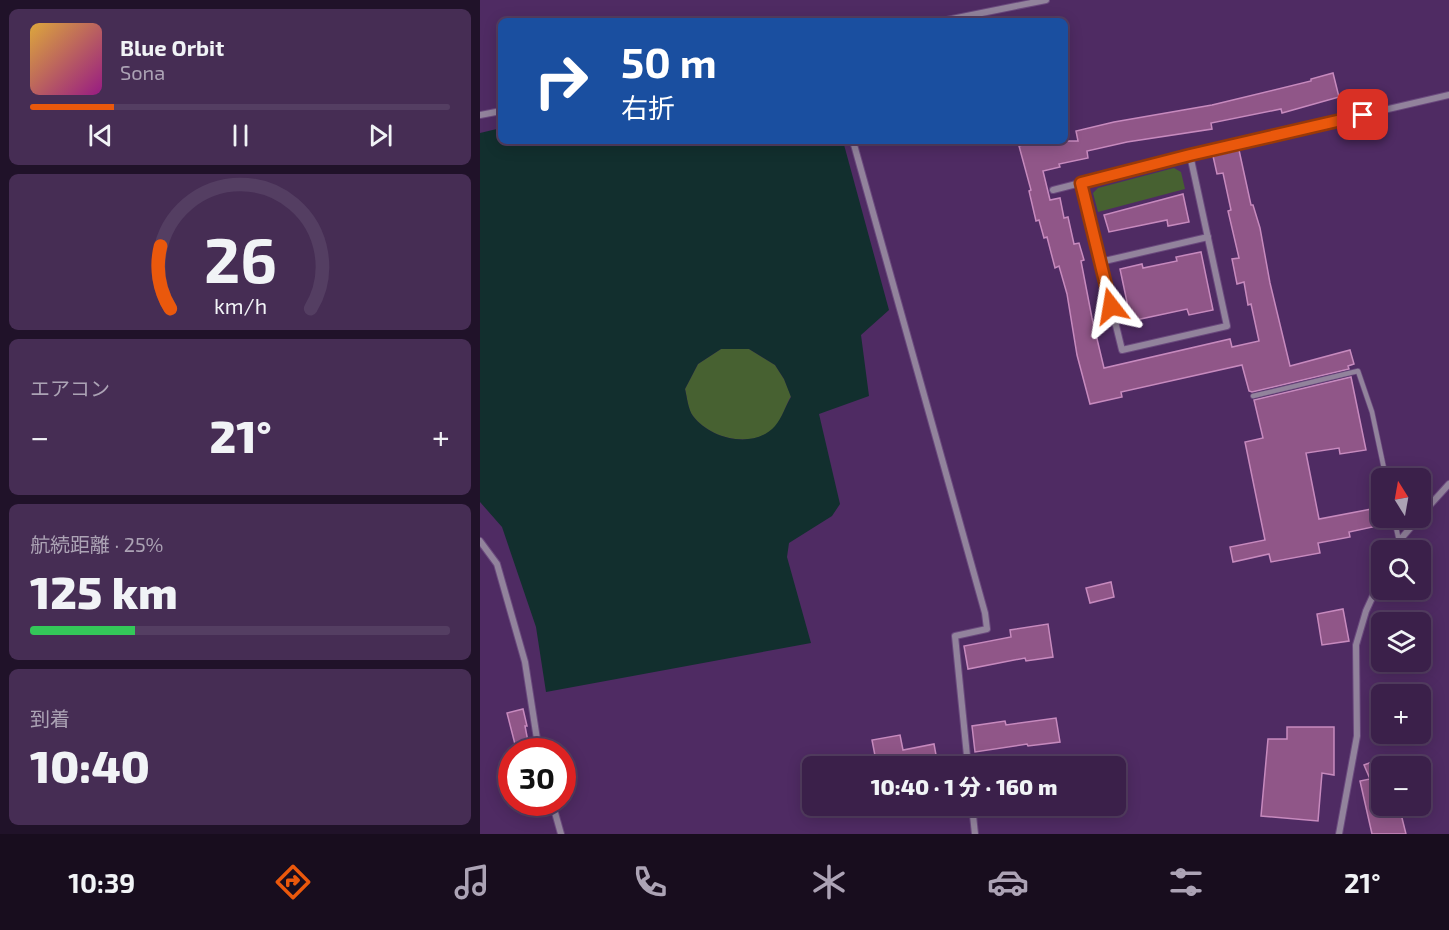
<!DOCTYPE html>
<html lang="ja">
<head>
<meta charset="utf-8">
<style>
	:root { --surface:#3b204a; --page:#462d54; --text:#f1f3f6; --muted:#aca3b5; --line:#543e62; --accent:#ea580c }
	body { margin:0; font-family:"Exo 2","Noto Sans JP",sans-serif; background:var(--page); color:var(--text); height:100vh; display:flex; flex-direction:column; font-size:22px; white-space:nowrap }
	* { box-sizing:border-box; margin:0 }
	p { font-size:20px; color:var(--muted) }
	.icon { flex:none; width:33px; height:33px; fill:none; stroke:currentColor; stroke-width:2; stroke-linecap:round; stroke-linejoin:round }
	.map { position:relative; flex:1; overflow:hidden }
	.drawer { display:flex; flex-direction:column; gap:9px; padding:9px; background:#201229; width:480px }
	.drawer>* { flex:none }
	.hud { position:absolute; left:18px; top:18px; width:570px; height:126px; border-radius:9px; box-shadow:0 3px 15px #0003,0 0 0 2px var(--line); background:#1a4fa0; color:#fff; overflow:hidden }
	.needle { width:39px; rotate:349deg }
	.buttons { position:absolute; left:891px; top:468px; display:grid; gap:12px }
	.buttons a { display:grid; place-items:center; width:60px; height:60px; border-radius:9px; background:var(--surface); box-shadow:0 3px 15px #0003,0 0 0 2px var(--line); font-size:30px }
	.speed { position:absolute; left:18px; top:738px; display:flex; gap:12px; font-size:30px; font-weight:700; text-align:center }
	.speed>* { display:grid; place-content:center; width:78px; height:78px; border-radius:50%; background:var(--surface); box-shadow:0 3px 15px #0003,0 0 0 2px var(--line); line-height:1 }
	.speed .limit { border:9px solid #d22; background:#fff; color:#111 }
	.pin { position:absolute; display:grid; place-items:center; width:51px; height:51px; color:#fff; margin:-26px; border-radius:12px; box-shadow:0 3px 9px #0006 }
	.me { position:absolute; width:66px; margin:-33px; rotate:346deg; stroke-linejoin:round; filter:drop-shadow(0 0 4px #0008) }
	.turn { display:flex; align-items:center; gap:21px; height:126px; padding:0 24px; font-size:27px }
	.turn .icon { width:78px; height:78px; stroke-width:2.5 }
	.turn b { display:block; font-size:42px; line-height:51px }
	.big { font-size:45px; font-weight:800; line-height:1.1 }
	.drawer .card { flex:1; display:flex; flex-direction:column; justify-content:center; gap:9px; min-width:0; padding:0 21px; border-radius:9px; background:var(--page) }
	.drawer .dial { align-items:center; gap:0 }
	.dial svg { height:156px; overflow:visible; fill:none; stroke:var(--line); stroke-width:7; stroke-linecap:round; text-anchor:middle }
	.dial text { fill:var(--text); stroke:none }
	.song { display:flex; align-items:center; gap:18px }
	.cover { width:72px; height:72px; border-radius:9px; background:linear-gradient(135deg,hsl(40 70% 55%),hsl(310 70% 35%)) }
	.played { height:6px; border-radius:3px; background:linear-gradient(90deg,var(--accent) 20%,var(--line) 20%) }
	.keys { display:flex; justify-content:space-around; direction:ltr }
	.heat { display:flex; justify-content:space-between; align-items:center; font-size:33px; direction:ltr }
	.charge { height:9px; border-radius:4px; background:linear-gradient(90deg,#34c759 25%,var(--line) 0) }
	.trip { position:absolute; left:322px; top:756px; width:324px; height:60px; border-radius:9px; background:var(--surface); box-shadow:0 3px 15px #0003,0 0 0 2px var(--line); font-weight:800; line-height:60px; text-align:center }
	.tabs { display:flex; height:96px; justify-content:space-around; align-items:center; background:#180d1e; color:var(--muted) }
	.tabs .icon { width:42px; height:42px }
	.tabs .current { color:var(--accent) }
	.tabs b { font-size:27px; color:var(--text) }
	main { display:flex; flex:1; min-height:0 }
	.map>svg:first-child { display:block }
	.green { fill:#476131 }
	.water { fill:#122f2e; fill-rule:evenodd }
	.building { fill:#905688; stroke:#c78abe; stroke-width:1.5 }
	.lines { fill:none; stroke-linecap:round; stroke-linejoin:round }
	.service-casing { stroke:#6a497d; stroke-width:6 }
	.minor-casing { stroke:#6a497d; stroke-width:8 }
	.service { stroke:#92839c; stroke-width:4.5 }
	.minor { stroke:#92839c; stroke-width:6 }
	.route-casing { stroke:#983908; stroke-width:15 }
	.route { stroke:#ea580c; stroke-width:10 }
</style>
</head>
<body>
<main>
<section class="drawer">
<div class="card">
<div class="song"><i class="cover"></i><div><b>Blue Orbit</b><p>Sona</p></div></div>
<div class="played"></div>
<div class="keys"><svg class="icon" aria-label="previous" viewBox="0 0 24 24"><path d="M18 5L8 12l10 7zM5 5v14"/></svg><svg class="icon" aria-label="pause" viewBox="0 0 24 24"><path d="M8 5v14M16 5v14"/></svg><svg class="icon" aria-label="next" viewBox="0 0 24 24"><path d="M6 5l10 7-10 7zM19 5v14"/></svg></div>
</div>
<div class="card dial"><svg viewBox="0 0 100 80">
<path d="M14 69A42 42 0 1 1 86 69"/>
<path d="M14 69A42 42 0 0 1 9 37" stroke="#ea580c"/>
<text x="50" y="56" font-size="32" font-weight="700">26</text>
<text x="50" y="72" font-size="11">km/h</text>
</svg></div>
<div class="card"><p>エアコン</p>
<div class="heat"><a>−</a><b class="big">21°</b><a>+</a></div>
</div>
<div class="card"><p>航続距離 · 25%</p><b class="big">125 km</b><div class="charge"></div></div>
<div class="card"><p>到着</p><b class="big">10:40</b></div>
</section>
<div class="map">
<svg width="969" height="834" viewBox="0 0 969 834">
	<rect width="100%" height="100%" fill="#4f2b63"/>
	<g class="green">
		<path d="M694,168L701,172L705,189L618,212L613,193L618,188Z"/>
		<path d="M241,349H269L295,365L304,379L311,396C306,405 302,418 296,426C274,450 230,439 213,416C208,410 207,397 205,389L218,364Z"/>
	</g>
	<path class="water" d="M21,128V141H363L409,310L381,335L389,396L339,414L360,504L352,516L309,543L307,557L331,643L66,692L56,627L22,527L0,502V133ZM241,349H269L295,365L304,379L311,397C306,405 302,418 295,426C274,450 230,439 213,416C208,409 207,397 205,389L218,364Z"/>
	<g class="building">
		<path d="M853,73L859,97L802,113L801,109L731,123L732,129L647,142L607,151L608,158L579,164L580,167L563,171L570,200L580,198L584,218L588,217L594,244L599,243L604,260L601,261L612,318L624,368L750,339L752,347L779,341L771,304L768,305L764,282L757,284L752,259L759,258L748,211L751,210L743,173L737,174L733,156L759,150L771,205H773L780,228L790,283L810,366L870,350L874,364L868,366L869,369L772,392L769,391L762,365L641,392L642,397L610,404L597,355L587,294L579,266L575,268L567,237L564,238L559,220L556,221L549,191L551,190L539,146L557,141H598L596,131L634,122L732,105L831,81V79Z"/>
		<path d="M703,194L709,222L688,226L687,220L629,232L624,215Z"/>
		<path d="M721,252L733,310L709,315L707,309L651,321L640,269L662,264L663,268L697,261L696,257Z"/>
		<path d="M871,377L886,450L860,454L859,448L826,453L839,519L902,507V525L869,532L870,537L838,543L840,553L791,562L789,554L753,562L750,547L785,540L765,442L783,438L774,400Z"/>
		<path d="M631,582L634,597L610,603L606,588Z"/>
		<path d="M863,609L869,641L842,645L837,614Z"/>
		<path d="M568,624L573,657L546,661L545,658L488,669L484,646L531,637L530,630Z"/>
		<path d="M43,709L47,726H45L50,752H37L27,713Z"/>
		<path d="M576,718L580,742L548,746L547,744L495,752L492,726L525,721L526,725Z"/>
		<path d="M807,727H854V775L842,773L838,821L781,816L788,739H807Z"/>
		<path d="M420,735L423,750L454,744L458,766H397L392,740Z"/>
		<path d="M902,758V806H919L926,834H892L880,781L890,779L884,765Z"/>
	</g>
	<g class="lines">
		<defs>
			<g id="service">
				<path d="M773,396L878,371L892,412L906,478"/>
				<path d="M914,518L919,541"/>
			</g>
			<g id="minor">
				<path d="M462,21L566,0"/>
				<path d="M0,115L21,111"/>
				<path d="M373,141L505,613L507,629L475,636L488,766"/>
				<path d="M601,183L642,350L747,326L710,155"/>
				<path d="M573,190L710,155L969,95"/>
				<path d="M620,262L728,237"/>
				<path d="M940,516L969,484"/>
				<path d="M0,541L17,564L45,662L59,752"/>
				<path d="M914,550L919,541L939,518"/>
				<path d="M72,802L81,834"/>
				<path d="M492,806L495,834"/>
				<path d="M859,834L877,736L876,645L886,611L902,576"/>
			</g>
		</defs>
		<use href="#service" class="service-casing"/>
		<use href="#minor" class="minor-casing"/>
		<use href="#service" class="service"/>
		<use href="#minor" class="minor"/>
	</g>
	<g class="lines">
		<defs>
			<path id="route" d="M631,306L601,183L710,155L883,115"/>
		</defs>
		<use href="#route" class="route-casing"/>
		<use href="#route" class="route"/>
	</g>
</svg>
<div class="buttons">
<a><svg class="needle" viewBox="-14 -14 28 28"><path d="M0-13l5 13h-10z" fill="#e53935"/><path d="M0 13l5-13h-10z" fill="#aca3b5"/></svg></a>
<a><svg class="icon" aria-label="search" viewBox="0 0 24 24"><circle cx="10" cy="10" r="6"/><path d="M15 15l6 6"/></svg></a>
<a><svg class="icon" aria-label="layers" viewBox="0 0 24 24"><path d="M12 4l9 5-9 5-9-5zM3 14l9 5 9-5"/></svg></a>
<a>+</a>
<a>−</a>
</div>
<div class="speed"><div class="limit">30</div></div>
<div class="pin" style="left:883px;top:115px;background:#d93025"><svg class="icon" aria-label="arrive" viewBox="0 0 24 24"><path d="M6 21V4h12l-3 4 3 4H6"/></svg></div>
<svg class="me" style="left:631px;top:306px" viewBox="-20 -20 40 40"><path d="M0-17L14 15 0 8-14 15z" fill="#ea580c" stroke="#fff" stroke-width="4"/></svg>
<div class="trip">10:40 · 1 分 · 160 m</div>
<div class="hud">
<div class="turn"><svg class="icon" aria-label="right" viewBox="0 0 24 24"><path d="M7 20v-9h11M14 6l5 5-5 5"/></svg><div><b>50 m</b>右折</div></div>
</div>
</div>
</main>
<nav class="tabs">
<b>10:39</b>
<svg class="icon current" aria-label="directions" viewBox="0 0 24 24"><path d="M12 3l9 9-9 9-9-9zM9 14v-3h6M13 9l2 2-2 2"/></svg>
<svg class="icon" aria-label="music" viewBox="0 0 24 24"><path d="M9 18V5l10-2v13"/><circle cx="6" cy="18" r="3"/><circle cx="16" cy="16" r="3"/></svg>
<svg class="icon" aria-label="phone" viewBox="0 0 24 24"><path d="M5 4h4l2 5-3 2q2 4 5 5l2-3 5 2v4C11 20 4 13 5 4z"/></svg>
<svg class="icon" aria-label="climate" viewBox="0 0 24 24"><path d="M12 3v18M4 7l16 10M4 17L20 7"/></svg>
<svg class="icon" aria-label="car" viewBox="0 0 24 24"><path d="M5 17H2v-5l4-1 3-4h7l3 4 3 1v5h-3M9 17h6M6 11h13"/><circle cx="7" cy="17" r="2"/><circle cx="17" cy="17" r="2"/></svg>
<svg class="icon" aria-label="filters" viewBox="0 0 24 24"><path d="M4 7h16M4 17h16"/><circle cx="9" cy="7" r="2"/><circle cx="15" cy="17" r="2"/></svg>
<b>21°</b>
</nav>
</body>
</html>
